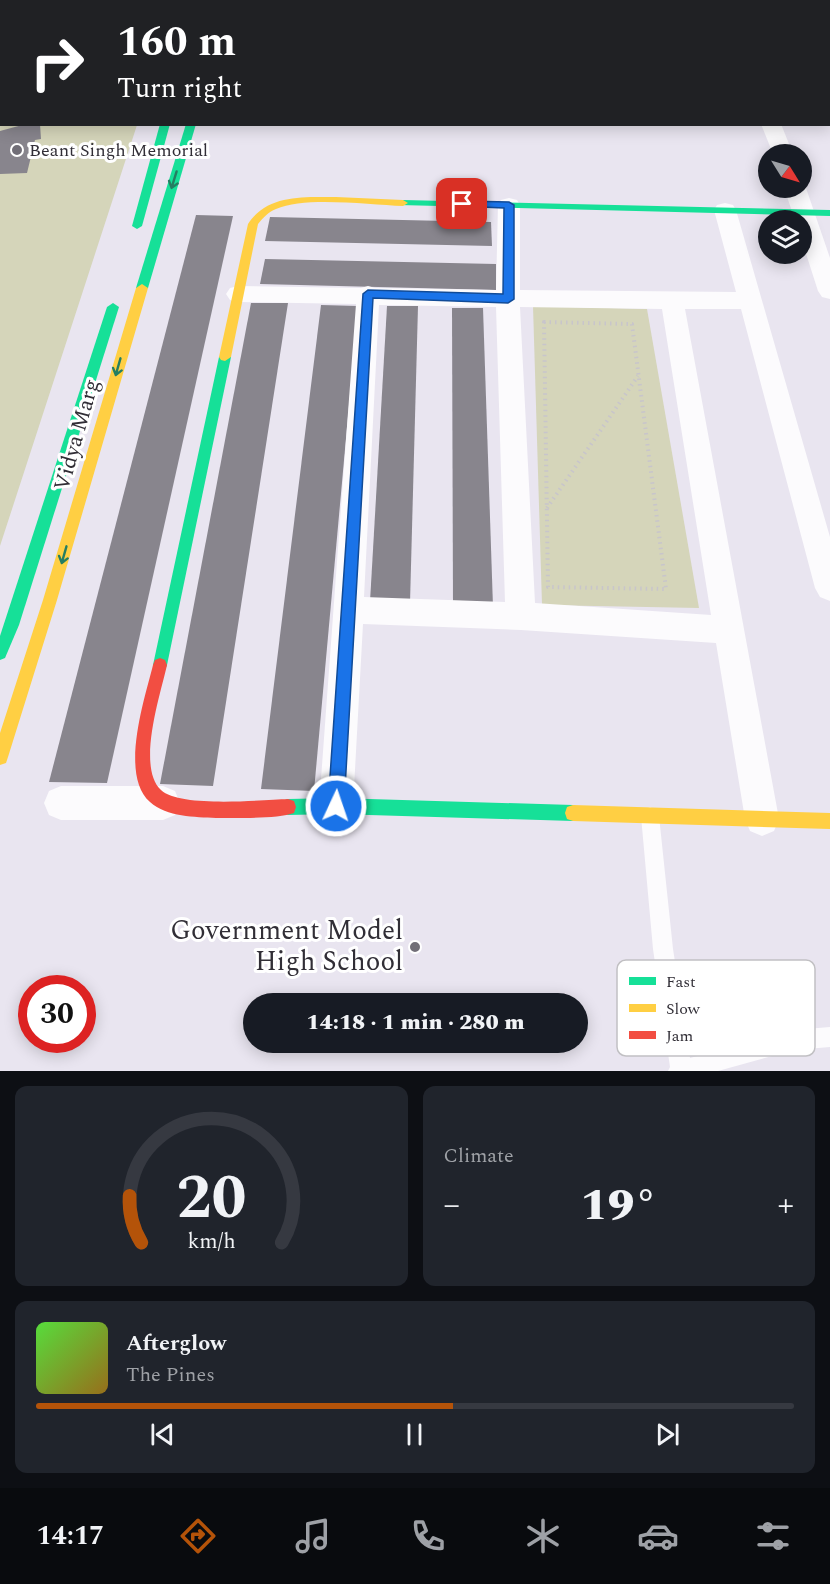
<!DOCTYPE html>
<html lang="en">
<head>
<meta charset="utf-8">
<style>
	:root { --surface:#171b24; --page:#20242c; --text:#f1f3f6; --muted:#9ea1a6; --line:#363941; --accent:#b45309 }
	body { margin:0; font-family:Spectral,serif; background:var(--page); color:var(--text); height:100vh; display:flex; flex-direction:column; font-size:22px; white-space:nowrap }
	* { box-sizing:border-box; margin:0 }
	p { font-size:20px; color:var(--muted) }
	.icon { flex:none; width:33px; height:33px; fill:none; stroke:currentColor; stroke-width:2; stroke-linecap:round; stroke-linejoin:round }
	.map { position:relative; height:1071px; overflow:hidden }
	.side { display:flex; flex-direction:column; gap:15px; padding:15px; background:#0d0f14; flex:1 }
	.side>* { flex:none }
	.top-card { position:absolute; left:0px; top:0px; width:831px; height:126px; box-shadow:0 3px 15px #0003; background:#202124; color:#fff; overflow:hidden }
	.needle { width:39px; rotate:127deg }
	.controls { position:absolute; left:758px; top:144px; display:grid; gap:12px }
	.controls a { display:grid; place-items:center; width:54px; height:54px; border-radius:50%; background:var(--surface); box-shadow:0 3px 15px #0003; font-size:30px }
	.speed { position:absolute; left:18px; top:975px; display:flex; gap:12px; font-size:30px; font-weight:700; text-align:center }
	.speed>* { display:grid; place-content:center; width:78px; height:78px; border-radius:50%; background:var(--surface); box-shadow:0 3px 15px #0003; line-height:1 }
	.speed .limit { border:9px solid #d22; background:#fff; color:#111 }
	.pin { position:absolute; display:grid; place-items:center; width:51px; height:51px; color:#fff; margin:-26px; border-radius:12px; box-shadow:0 3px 9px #0006 }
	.me { position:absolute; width:66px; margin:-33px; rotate:3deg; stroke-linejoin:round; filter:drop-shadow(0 0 4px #0008) }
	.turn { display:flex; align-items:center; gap:21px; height:126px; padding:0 18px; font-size:27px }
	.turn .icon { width:78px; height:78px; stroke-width:2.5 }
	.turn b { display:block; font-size:42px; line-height:51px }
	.big { font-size:45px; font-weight:800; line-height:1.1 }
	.side .tile { flex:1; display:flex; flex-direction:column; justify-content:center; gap:9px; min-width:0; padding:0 21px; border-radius:12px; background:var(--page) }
	.side .dial { align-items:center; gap:0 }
	.dial svg { height:156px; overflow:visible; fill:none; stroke:var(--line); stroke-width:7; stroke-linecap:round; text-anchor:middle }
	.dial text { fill:var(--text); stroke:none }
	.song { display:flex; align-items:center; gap:18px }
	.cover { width:72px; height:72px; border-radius:9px; background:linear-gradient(135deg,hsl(110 70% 55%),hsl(40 70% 35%)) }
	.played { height:6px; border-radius:3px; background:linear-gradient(90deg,var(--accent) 55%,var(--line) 55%) }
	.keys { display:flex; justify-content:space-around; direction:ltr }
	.heat { display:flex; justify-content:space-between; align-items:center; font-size:33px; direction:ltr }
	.side .tiles { flex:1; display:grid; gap:15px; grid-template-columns:1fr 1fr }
	.tile:last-child { grid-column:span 2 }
	.trip { position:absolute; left:243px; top:993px; width:345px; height:60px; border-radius:30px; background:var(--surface); box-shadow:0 3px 15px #0003; font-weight:800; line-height:60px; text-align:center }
	.tabs { display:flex; height:96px; justify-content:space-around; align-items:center; background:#090b0e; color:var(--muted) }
	.tabs .icon { width:42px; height:42px }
	.tabs .active { color:var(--accent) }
	.tabs b { font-size:27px; color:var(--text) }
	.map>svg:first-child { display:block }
	.green { fill:#d5d5ba }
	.building { fill:#88858d }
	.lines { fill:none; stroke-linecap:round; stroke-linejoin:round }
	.path { stroke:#c8c5cb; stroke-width:4; stroke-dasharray:1.5 4; stroke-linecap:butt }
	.lane { fill:#fcfbfd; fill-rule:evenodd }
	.street { fill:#fcfbfd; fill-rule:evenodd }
	.fast { fill:#16e098; fill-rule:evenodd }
	.slow { fill:#ffcf43; fill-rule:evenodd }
	.jam { fill:#f24e42; fill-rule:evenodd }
	.oneway { stroke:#257e62 }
	.route { fill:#1a73e8; stroke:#114b97; stroke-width:1.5 }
	.poi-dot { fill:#716e77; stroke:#fff; stroke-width:2 }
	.labels { text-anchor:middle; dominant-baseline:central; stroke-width:6; stroke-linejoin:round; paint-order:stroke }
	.far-poi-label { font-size:18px; fill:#312e36; stroke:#fff; text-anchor:start }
	.street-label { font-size:22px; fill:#312e36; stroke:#fff }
	.near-poi-label { font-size:27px; fill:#312e36; stroke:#fff; text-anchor:end }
	.key { fill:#fff; stroke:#c1c0c3; stroke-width:1.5 }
	.key-label { font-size:16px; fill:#312e36 }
</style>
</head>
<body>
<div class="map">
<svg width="830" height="1071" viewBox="0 0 830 1071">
	<rect width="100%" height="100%" fill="#e9e5f0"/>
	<g class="green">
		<path d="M0,34L2,124L137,125L0,546Z"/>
		<path d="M533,306L647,309L699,608L542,605Z"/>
	</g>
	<g class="building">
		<path d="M26,124H40L41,139L35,140L27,173L0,174V131Z"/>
		<path d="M196,215L233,216L107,783L49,782Z"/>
		<path d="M270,217L491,222L492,246L265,241Z"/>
		<path d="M265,259L496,264V290L260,284Z"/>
		<path d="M251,303H288L213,786L160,784Z"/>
		<path d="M321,305L358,306L314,791L261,789Z"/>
		<path d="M387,306H418L410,603L370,602Z"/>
		<path d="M452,308H483L493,607H453Z"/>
	</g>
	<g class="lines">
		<g class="path">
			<path d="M544,322L632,324L666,589L548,587Z"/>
			<path d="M547,508L638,376"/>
		</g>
		<path class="lane" d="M650,807L656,810L659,816L673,949L690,1058L794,1030L830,1027V1047L794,1050L718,1071H668L670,1067L653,949L641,816L644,810Z"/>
		<g class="street">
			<path d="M761,124H781L793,154H773Z"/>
			<path d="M801,183L806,188L830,258V299L822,297L818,291L801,238V220H795L784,188H801Z"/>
			<path d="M509,198L517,200L520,205V290L736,292L714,210L717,205L725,203L733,205L736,210L830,537V601L820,597L815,588L741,309H685L779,819L774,831L762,836L750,831L745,819L716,643L521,630L363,624L353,806L348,818L336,823L324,818L319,806L356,304L238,302L230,300L226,294L230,288L238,286L361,288L368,286L375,288L496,290L498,205L501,200ZM379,305L496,307L505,602L364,597ZM520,307L662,309L711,615L535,603Z"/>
			<path d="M61,786H163L175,791L180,803L175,815L163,820H61L49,815L44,803L49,791Z"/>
		</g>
		<g class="fast">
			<path d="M409,0H436L438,2H410Z"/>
			<path d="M160,124H170L142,226L137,229L132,226Z"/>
			<path d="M186,124H196L148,288L142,292L136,288Z"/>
			<path d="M403,200L830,210V216L399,205V201Z"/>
			<path d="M113,303L119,307L19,625L5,658L0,660V636L107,307Z"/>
			<path d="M225,353L231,357L167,665L165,670L160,672L155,670L153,665L219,357Z"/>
			<path d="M336,798L573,805L579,807L581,813L579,819L573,821L336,814L288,815L282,813L280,807L282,801L288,799Z"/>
		</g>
		<g class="slow">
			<path d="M130,0H141L143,2H131Z"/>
			<path d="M273,0H281L272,2Z"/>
			<path d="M309,0H325L307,2Z"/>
			<path d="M347,0H357L345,2Z"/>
			<path d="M336,197L403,200L408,203L403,206C370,205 305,196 276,209C268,212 263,218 258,224L231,357L225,361L221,360L219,357L248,224C267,194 304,197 336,197Z"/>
			<path d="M142,284L148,288L57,600L8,757L6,763L0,765V733L43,600L136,288Z"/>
			<path d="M573,805L830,813V829L573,821L567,819L565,813L567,807Z"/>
		</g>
		<g class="jam">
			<path d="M44,0H53L55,2H45Z"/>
			<path d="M160,658L165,660L167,665C161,693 136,767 161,790C180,808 261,800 288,799L294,801L296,807L294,813C278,819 235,818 216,818C195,817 167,817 150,802C119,775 145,698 153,665L155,660Z"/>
		</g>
	</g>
	<defs><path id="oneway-shaft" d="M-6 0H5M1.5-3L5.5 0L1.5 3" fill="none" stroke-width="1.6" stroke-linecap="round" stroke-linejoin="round" transform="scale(1.5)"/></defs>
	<g class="oneway">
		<use href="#oneway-shaft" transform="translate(174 180) rotate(107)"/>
		<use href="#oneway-shaft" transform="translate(118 367) rotate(106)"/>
		<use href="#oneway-shaft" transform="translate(64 555) rotate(106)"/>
	</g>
	<path class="route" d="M462,201L509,202L514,205V299L508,303L373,298L344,806L342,812L336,814L330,812L328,806L363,294L368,290L503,294L504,208L458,206L456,204Z"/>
	<g class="poi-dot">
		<circle cx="17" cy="150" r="6"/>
		<circle cx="415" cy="947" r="6"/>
	</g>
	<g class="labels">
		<g class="far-poi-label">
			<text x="29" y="150">Beant Singh Memorial</text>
		</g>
		<g class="street-label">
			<text transform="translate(77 435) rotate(-74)">Vidya Marg</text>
		</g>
		<g class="near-poi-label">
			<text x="403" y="931">Government Model<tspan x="403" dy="31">High School</tspan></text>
		</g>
	</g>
	<rect x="617" y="960" width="198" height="96" rx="9" class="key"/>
	<rect x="629" y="977" width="27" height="8" fill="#16e098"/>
	<rect x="629" y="1004" width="27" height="8" fill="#ffcf43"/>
	<rect x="629" y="1031" width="27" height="8" fill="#f24e42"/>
	<g class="key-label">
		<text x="666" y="987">Fast</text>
		<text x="666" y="1014">Slow</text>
		<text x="666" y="1041">Jam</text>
	</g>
</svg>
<div class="controls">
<a><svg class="needle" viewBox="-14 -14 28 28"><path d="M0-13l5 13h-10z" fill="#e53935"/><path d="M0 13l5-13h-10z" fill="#9ea1a6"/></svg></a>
<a><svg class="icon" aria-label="layers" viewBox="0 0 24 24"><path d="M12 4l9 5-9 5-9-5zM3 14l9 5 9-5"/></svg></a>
</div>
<div class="speed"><div class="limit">30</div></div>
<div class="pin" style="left:462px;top:204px;background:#d93025"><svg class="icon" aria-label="arrive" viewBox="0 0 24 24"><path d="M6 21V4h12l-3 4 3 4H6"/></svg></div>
<svg class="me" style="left:336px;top:806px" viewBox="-20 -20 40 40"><circle r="17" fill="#1a73e8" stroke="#fff" stroke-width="3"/><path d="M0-11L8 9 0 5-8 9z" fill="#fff"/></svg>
<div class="trip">14:18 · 1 min · 280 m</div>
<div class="top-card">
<div class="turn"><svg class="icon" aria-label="right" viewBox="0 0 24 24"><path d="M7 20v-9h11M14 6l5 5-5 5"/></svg><div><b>160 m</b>Turn right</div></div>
</div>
</div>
<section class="side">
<div class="tiles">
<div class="tile dial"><svg viewBox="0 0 100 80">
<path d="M14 69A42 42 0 1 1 86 69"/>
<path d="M14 69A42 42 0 0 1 8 45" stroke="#b45309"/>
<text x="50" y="56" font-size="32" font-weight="700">20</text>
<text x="50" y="72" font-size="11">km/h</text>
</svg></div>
<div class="tile"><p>Climate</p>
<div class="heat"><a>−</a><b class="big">19°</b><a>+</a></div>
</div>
<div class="tile">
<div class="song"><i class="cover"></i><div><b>Afterglow</b><p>The Pines</p></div></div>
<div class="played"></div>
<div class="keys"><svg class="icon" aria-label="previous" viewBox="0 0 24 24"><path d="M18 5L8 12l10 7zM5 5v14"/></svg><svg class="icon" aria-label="pause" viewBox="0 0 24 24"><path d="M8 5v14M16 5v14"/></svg><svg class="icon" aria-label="next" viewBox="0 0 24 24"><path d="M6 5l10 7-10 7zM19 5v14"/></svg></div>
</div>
</div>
</section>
<nav class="tabs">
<b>14:17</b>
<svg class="icon active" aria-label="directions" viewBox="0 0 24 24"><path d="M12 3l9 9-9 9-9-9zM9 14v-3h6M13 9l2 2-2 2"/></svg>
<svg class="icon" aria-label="music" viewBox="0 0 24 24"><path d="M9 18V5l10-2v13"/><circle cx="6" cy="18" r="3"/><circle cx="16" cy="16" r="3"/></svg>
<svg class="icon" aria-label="phone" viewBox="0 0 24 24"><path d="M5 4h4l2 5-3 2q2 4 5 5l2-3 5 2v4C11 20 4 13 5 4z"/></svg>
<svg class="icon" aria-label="climate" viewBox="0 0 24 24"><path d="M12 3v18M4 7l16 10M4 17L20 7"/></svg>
<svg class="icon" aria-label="car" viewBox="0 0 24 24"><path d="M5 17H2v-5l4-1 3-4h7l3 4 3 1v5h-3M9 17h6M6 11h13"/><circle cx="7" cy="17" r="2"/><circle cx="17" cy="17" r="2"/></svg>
<svg class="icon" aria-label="filters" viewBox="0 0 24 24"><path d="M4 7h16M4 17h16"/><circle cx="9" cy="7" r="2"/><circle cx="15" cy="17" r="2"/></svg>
</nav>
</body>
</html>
